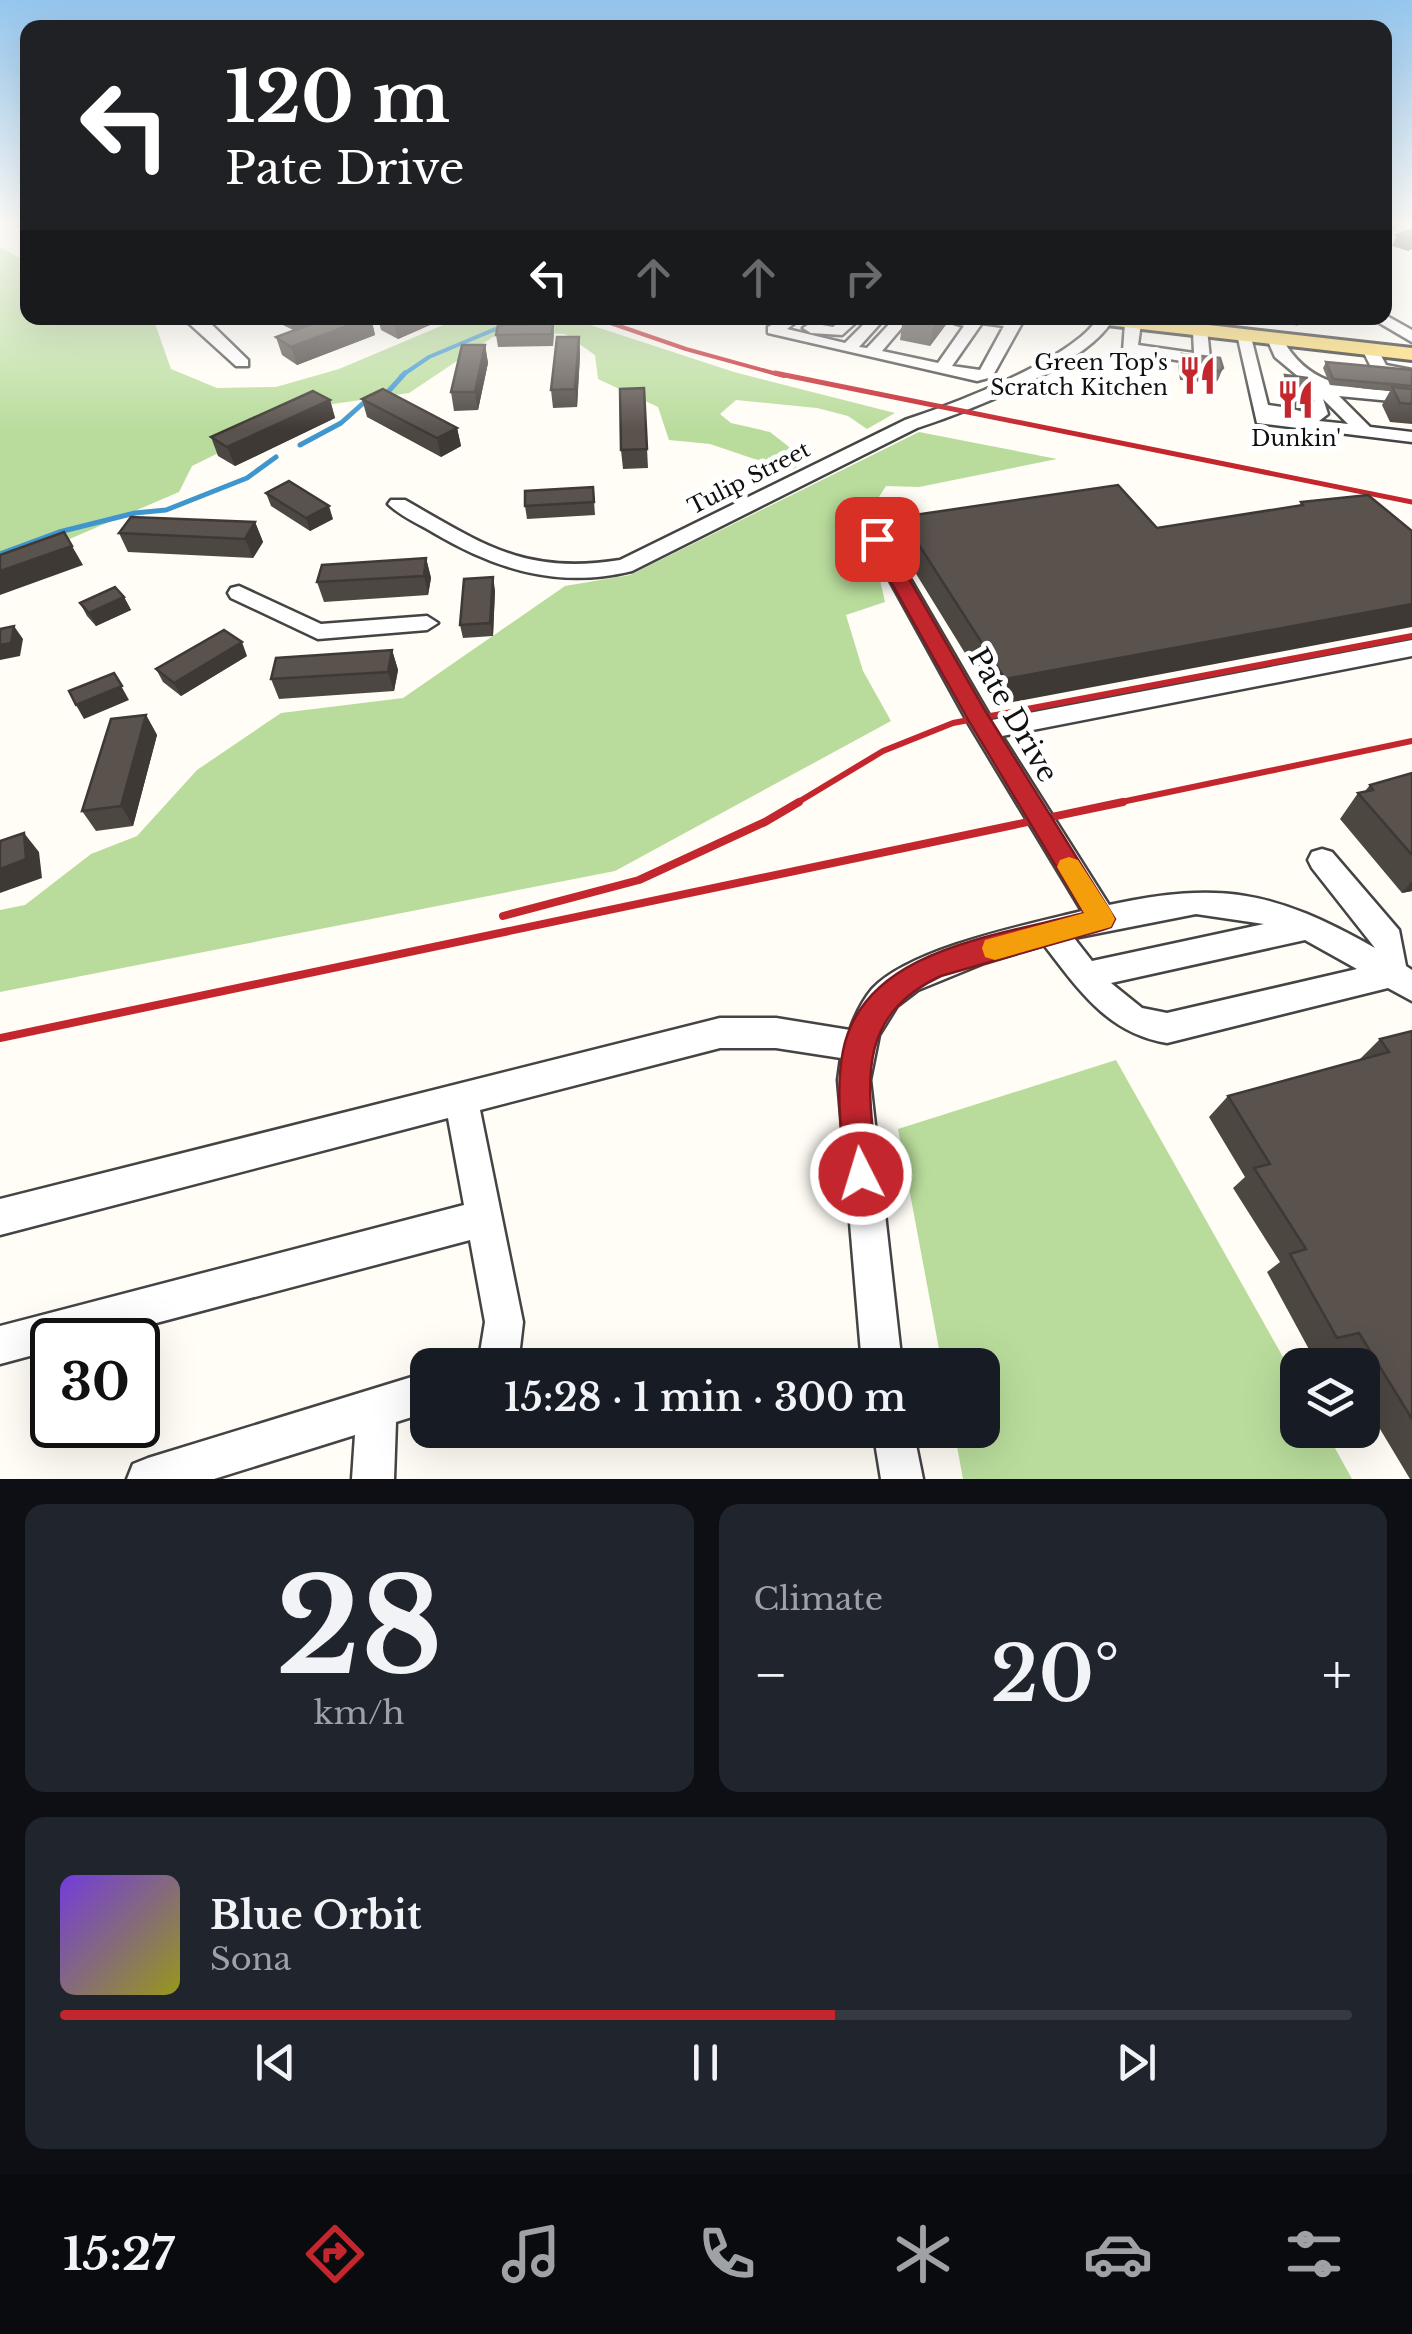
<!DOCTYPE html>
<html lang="en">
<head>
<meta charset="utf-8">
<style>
	:root { --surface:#171b24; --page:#20242c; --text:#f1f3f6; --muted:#9ea1a6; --line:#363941; --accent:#c4262e }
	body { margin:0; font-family:"Libre Baskerville",serif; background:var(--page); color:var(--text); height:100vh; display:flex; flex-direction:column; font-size:38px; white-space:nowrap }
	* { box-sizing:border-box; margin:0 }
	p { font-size:32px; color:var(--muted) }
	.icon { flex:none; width:55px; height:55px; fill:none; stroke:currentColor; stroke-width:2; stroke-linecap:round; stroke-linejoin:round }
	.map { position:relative; height:1479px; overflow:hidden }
	.sheet { display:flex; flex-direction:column; gap:25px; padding:25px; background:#0d0f14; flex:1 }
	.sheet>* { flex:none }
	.hud { position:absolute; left:20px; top:20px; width:1372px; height:305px; border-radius:20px; box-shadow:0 10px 40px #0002; background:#202124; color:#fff; overflow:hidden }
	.controls { position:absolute; left:1280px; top:1348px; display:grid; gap:20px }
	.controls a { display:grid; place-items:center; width:100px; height:100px; border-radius:20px; background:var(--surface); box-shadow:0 10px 40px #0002; font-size:50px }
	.speed { position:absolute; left:30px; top:1318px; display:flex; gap:20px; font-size:50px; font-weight:700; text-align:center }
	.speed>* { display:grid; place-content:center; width:130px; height:130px; border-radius:50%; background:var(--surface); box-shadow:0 10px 40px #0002; line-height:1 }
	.speed .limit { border:5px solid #111; border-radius:15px; background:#fff; color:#111 }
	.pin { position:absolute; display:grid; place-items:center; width:85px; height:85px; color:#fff; margin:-42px; border-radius:20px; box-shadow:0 5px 15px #0006 }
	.me { position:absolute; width:110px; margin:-55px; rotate:355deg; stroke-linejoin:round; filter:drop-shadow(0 0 8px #0008) }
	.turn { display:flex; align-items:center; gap:35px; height:210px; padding:0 40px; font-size:45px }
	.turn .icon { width:130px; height:130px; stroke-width:2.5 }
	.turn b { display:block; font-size:70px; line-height:85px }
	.lanes { display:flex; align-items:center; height:95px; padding:0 40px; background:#0003; justify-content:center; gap:50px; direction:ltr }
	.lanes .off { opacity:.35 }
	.big { font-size:75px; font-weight:600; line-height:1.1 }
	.sheet .card { flex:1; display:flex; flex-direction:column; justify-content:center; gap:15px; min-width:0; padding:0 35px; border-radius:20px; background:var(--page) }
	.sheet .dial { align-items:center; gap:0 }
	.dial b { font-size:130px; line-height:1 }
	.song { display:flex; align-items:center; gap:30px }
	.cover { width:120px; height:120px; border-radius:15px; background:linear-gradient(135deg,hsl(260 70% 55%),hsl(60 70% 35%)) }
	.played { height:10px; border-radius:5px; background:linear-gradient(90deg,var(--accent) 60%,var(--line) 60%) }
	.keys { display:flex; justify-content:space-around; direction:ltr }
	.heat { display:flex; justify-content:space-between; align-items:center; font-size:55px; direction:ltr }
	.sheet .tiles { flex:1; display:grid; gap:25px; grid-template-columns:1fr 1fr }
	.card:last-child { grid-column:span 2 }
	.trip { position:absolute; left:410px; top:1348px; width:590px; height:100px; border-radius:20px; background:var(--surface); box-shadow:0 10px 40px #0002; font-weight:600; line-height:100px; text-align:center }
	.menu { display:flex; height:160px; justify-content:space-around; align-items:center; background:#090b0e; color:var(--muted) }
	.menu .icon { width:70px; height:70px }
	.menu .selected { color:var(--accent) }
	.menu b { font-size:45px; color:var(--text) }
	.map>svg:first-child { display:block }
	.forest { fill:#b9dc9c }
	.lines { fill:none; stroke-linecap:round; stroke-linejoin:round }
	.stream-far1 { stroke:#3f96cf; stroke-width:4 }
	.stream { stroke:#3f96cf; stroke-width:5 }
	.minor-casing { stroke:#444; stroke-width:5 }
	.major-casing { stroke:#222; stroke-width:6 }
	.minor { fill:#fff; fill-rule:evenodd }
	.major { fill:#f9d66b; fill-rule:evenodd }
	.rail-far3 { stroke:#c4262e; stroke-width:4 }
	.rail-far2 { stroke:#c4262e; stroke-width:5 }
	.rail-far1 { stroke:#c4262e; stroke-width:6 }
	.rail { stroke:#c4262e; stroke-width:8 }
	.wall { fill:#4d4742 }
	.shaded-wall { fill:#3f3936 }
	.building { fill:#5a524d; stroke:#3f3936; stroke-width:2.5 }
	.route { fill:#c4262e; stroke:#7f191e; stroke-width:2.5 }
	.slow { fill:#f59e0b }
	.labels { text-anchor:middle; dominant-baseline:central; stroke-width:10; stroke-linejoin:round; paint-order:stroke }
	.far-poi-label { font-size:22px; fill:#111; stroke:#fff; text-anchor:end }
	.far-street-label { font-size:22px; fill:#111; stroke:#fff }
	.street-label { font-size:28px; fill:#111; stroke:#fff }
</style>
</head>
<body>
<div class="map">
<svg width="1412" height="1479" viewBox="0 0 1412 1479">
	<rect width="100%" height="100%" fill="#fffdf5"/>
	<g class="forest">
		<path d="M0,247L27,262L28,318H153L171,369L217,388L276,387L339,369L460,318H569L734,372L895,413L867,429L848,416L817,408L736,400L720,414L731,423L770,432L807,461L790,471L710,444L669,440L658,407L598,379L595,355L565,334L508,332L493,337L409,393L312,407L192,466L179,492L44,550L0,564Z"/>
		<path d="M919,432L1057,459L919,487L886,486L866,517L885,602L846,615L863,671L891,721L615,871L0,992V910L25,905L91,854L137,836L197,770L281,713L403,698L565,586L630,575Z"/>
		<path d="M1116,1060L1297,1382L1298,1430H1325L1352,1479H963L954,1430H982V1365H942L898,1129Z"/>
	</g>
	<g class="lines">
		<path class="stream-far1" d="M401,376L429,357L522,318"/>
		<g class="stream">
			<path d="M386,394L405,373"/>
			<path d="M300,445L341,423L369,398"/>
			<path d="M0,554L59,532L135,513L166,510L247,478L276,457"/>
		</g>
		<defs>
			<g id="minor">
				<path d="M17,223H28V230Z"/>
				<path d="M1385,223H1397L1385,232Z"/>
				<path d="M1385,315L1412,330V342L1371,318Z"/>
				<path d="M183,318L209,322L248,360V366H236Z"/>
				<path d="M783,318H801L787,329L845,343L870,318H885L859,347L867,348L895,318H910L882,351L938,363L964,326L939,318H1009L1022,323L992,377L977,381L768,333V327ZM982,323L1004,326L980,370L952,366Z"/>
				<path d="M844,318H861L842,335L811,333L803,328L811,323L833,327Z"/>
				<path d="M1098,318L1113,319C1088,365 968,411 917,428L632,571C559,589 497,570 434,533C419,524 400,516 388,504L391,500H405C484,545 525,575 620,560L905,420C951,405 1074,359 1098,318Z"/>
				<path d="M1133,318L1141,323L1138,345L1194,353L1193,332L1207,329L1210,359L1202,364L1123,352L1125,323Z"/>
				<path d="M1280,318H1305L1297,323Z"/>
				<path d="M1237,334L1251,337L1268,405L1309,411L1304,395L1312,388L1275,357L1268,341L1276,336L1282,338C1311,392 1358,387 1412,393V403L1339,396L1370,427L1412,432V442L1257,423ZM1323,399L1348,424L1319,421L1328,414Z"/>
				<path d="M1365,348H1377L1386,365L1412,370V380L1374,373L1363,351Z"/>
				<path d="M877,533L887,539L992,720L1412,640V656L1002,736L1109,905C1221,881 1275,891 1375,948L1312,868L1308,860L1312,852L1322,849L1332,852L1399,930L1406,966L1412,970V1001L1388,988L1167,1043C1107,1033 1079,990 1044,945L984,963L918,990L897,1006L879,1035L870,1080L902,1365H862L838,1080L841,1058L776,1048H720L480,1110L523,1322L518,1365H478L485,1322L470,1240L92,1340H52V1350L0,1364V1326L464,1205L448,1118L0,1235V1199L720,1018H776L850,1030C855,1016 862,1001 872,989C911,948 1026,925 1082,911L969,724L867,539ZM1196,914L1264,924L1092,961L1074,938ZM1305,940L1357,969L1167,1013L1142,1008L1111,983Z"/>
				<path d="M239,586L321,624L427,616L438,623L427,630L318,639L231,598L228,593L231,588Z"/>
				<path d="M428,1372V1412L396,1422L394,1479H352L355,1435L214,1479H127L133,1464L148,1458Z"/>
				<path d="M873,1430H913L923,1479H881Z"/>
			</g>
			<path id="major" d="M1088,318H1147L1412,348V360L1098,324Z"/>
		</defs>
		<use href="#minor" class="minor-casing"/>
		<use href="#major" class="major-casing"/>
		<use href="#minor" class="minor"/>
		<use href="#major" class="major"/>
		<path class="rail-far3" d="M596,318L686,349L784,376"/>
		<path class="rail-far2" d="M775,373L1412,502"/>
		<g class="rail-far1">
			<path d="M795,804L883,751L953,723L1412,636"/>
			<path d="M1112,804L1412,741"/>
		</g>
		<g class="rail">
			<path d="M503,916L639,880L765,822L799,802"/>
			<path d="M0,1038L1123,802"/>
		</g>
	</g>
	<g class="wall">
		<path d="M1412,229V249L1408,251L1392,246L1397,235Z"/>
		<path d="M269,318H324L293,330Z"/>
		<path d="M371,318L375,335L297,365L282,355L276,337Z"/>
		<path d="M378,318H446L398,339L381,330Z"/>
		<path d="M903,318H948V322L930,346L900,340Z"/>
		<path d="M553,324L554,336L553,346L498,347L496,335Z"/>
		<path d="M579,337L580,355L577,407L553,408L551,390Z"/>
		<path d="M485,345L488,363L478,410L454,411L451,392Z"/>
		<path d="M1182,354L1223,368L1218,380L1215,383L1180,380L1178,366Z"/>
		<path d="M1326,362L1412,370V424L1390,422L1382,405L1390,391L1330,385L1323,368Z"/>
		<path d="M1285,375L1313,400L1307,413L1285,407L1280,387Z"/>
		<path d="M644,388L648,468L623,469L621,450Z"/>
		<path d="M362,399L457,428L461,446L441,457L367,417Z"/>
		<path d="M330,400L335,418L235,466L218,456L211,437Z"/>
		<path d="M593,487L595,515L527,519L525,506Z"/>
		<path d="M266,493L333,519L310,531L271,506Z"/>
		<path d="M1368,495L997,705L897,543L901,517L1157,528L1300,505L1301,502Z"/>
		<path d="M255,522L263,542L253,558L128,552L119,533Z"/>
		<path d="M426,558L431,578L428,595L324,602L317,582Z"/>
		<path d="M495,590L493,636L463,638L460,625Z"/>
		<path d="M124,597L131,610L96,626L87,616L80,603Z"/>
		<path d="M392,650L398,670L394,691L279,699L271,679Z"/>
		<path d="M247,656L181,696L163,682L156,669Z"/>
		<path d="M146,715L157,735L133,826L96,831L82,811Z"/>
		<path d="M1412,773V891L1402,893L1340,819L1358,793L1365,791L1370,785Z"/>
		<path d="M1412,1031V1479H1410L1362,1399V1365H1342L1332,1348L1311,1353L1267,1272L1280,1262L1233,1188L1245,1177L1209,1117L1228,1096L1359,1060L1380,1039Z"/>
	</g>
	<g class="shaded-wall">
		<path d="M289,318H324L293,330Z"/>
		<path d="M371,318L375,335L297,365L291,347Z"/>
		<path d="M393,318H446L398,339Z"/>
		<path d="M937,318H948V322L930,346L934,322Z"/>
		<path d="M579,337L580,355L577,407L575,389Z"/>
		<path d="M485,345L488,363L478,410L475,392Z"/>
		<path d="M330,400L335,418L235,466L227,447Z"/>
		<path d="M457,428L461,446L441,457L437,438Z"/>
		<path d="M329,506L333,519L310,531L306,518Z"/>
		<path d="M255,522L263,542L253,558L245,539Z"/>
		<path d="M72,546L83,565L0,595V571Z"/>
		<path d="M426,558L431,578L428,595L424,576Z"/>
		<path d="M493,577L495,590L493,636L490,623Z"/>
		<path d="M124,597L131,610L96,626L89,613Z"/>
		<path d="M1412,604V627L997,705L1005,679Z"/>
		<path d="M14,626L23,639L20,656L0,660V645Z"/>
		<path d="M242,642L247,656L181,696L174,683Z"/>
		<path d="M392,650L398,670L394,691L388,672Z"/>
		<path d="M114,673L129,700L84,719L76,705Z"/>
		<path d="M146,715L157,735L133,826L121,806Z"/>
		<path d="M24,833L39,852L42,878L0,893V869Z"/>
		<path d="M1412,881V891L1402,893Z"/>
	</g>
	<g class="building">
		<path d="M1412,229V240L1397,235Z"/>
		<path d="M328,318H369L291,347L276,337Z"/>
		<path d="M910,318H937L934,322Z"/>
		<path d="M553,324L552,334L496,335L498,325Z"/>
		<path d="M557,337H579L575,389L551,390Z"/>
		<path d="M462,345H485L475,392H451Z"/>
		<path d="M1182,354L1220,358L1223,368L1220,371L1185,368Z"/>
		<path d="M1326,362L1412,370V386L1333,379Z"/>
		<path d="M1285,375L1307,378L1313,400L1290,394Z"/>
		<path d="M1392,387L1412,389V404L1400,403Z"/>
		<path d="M644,388L647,449L621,450L620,389Z"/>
		<path d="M383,389L457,428L437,438L362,399Z"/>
		<path d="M313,391L330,400L227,447L211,437Z"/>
		<path d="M289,481L329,506L306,518L266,493Z"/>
		<path d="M1118,485L1157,528L1303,505L1301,502L1368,495L1412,531V604L1005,679L901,517Z"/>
		<path d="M593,487L594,502L525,506V491Z"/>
		<path d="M131,517L255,522L245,539L119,533Z"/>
		<path d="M64,532L72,546L0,571V555Z"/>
		<path d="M426,558L424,576L317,582L322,565Z"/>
		<path d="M493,577L490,623L460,625L464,579Z"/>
		<path d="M115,587L124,597L89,613L80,603Z"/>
		<path d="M14,626L11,643L0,645V629Z"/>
		<path d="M224,630L242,642L174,683L156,669Z"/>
		<path d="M392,650L388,672L271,679L276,658Z"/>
		<path d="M114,673L122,686L76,705L69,691Z"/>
		<path d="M146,715L121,806L82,811L111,719Z"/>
		<path d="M1412,773V855L1358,793L1373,790L1370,785Z"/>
		<path d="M24,833L26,859L0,869V841Z"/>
		<path d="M1412,1031V1419L1359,1333L1337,1338L1290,1254L1306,1249L1254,1168L1270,1164L1228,1096L1389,1052L1380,1039Z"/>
	</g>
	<linearGradient id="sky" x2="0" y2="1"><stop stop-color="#95c6ee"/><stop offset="0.52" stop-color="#fffefa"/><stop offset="1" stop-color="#fffefa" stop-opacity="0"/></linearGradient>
	<rect width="1412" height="430" fill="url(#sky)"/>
	<path class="route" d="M877,534L886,539L986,712L1115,919L1111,927L1102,930L941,976C850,1018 870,1091 877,1174L872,1186L861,1190L850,1186L845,1174C842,1134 835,1091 843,1051C863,948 1000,936 1084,913L970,723L867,539Z"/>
	<path class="slow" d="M1069,857L1078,860L1111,911L1115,919L1111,927L995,960L985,957L982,948L985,940L1084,913L1057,867L1060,860Z"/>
	<defs>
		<symbol id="restaurant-bare" viewBox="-9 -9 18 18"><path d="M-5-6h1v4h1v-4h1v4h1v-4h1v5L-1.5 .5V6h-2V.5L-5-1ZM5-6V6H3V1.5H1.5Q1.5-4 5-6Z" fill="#c4262e" stroke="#fff" stroke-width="2.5" paint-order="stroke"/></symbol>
	</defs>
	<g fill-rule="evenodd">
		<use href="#restaurant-bare" x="1170" y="348" width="55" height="55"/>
		<use href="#restaurant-bare" x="1268" y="372" width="55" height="55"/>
	</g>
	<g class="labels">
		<g class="far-poi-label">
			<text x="1168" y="362">Green Top's<tspan x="1168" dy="25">Scratch Kitchen</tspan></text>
			<text x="1296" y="438" text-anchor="middle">Dunkin'</text>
		</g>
		<g class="far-street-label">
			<text transform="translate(749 478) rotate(-27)">Tulip Street</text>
		</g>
		<g class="street-label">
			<text transform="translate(1013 715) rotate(60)">Pate Drive</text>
		</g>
	</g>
</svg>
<div class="controls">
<a><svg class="icon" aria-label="layers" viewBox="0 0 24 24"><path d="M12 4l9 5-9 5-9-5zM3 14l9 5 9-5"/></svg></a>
</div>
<div class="speed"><div class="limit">30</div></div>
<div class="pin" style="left:877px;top:539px;background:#d93025"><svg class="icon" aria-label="arrive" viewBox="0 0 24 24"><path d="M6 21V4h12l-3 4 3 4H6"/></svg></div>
<svg class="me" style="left:861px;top:1174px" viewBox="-20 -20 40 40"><circle r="17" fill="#c4262e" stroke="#fff" stroke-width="3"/><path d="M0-11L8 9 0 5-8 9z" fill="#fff"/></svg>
<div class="trip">15:28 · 1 min · 300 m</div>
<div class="hud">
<div class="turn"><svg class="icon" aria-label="left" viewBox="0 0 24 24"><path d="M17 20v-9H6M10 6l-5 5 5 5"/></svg><div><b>120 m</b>Pate Drive</div></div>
<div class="lanes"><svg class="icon" aria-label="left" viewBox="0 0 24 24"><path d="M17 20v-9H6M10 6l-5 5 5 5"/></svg><svg class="icon off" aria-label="ahead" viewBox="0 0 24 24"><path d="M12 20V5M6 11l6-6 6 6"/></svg><svg class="icon off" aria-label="ahead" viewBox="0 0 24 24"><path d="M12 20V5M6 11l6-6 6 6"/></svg><svg class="icon off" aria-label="right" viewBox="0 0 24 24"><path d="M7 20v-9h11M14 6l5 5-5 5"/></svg></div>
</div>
</div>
<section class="sheet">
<div class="tiles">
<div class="card dial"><b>28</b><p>km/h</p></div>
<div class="card"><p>Climate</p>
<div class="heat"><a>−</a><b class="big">20°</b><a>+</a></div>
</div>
<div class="card">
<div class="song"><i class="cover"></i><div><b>Blue Orbit</b><p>Sona</p></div></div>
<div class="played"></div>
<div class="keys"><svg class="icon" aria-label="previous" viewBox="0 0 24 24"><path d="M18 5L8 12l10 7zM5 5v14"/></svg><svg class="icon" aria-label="pause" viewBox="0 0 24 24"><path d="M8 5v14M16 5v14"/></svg><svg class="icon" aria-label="next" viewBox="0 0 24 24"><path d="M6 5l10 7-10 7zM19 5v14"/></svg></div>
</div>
</div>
</section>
<nav class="menu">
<b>15:27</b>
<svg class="icon selected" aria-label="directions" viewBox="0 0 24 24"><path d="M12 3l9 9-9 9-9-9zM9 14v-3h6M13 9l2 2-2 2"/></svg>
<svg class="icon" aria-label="music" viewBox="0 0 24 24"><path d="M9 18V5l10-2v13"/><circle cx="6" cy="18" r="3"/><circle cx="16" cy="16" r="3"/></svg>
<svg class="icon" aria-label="phone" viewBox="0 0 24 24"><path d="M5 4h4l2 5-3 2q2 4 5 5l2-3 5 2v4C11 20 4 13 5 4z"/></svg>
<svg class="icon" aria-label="climate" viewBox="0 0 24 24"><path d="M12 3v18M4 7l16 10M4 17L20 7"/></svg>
<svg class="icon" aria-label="car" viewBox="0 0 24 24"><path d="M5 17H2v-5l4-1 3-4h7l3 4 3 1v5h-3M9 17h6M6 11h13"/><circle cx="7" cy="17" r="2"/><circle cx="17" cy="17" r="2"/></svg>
<svg class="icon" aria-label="filters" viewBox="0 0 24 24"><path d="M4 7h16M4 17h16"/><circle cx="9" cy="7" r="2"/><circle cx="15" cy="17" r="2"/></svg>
</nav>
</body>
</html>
